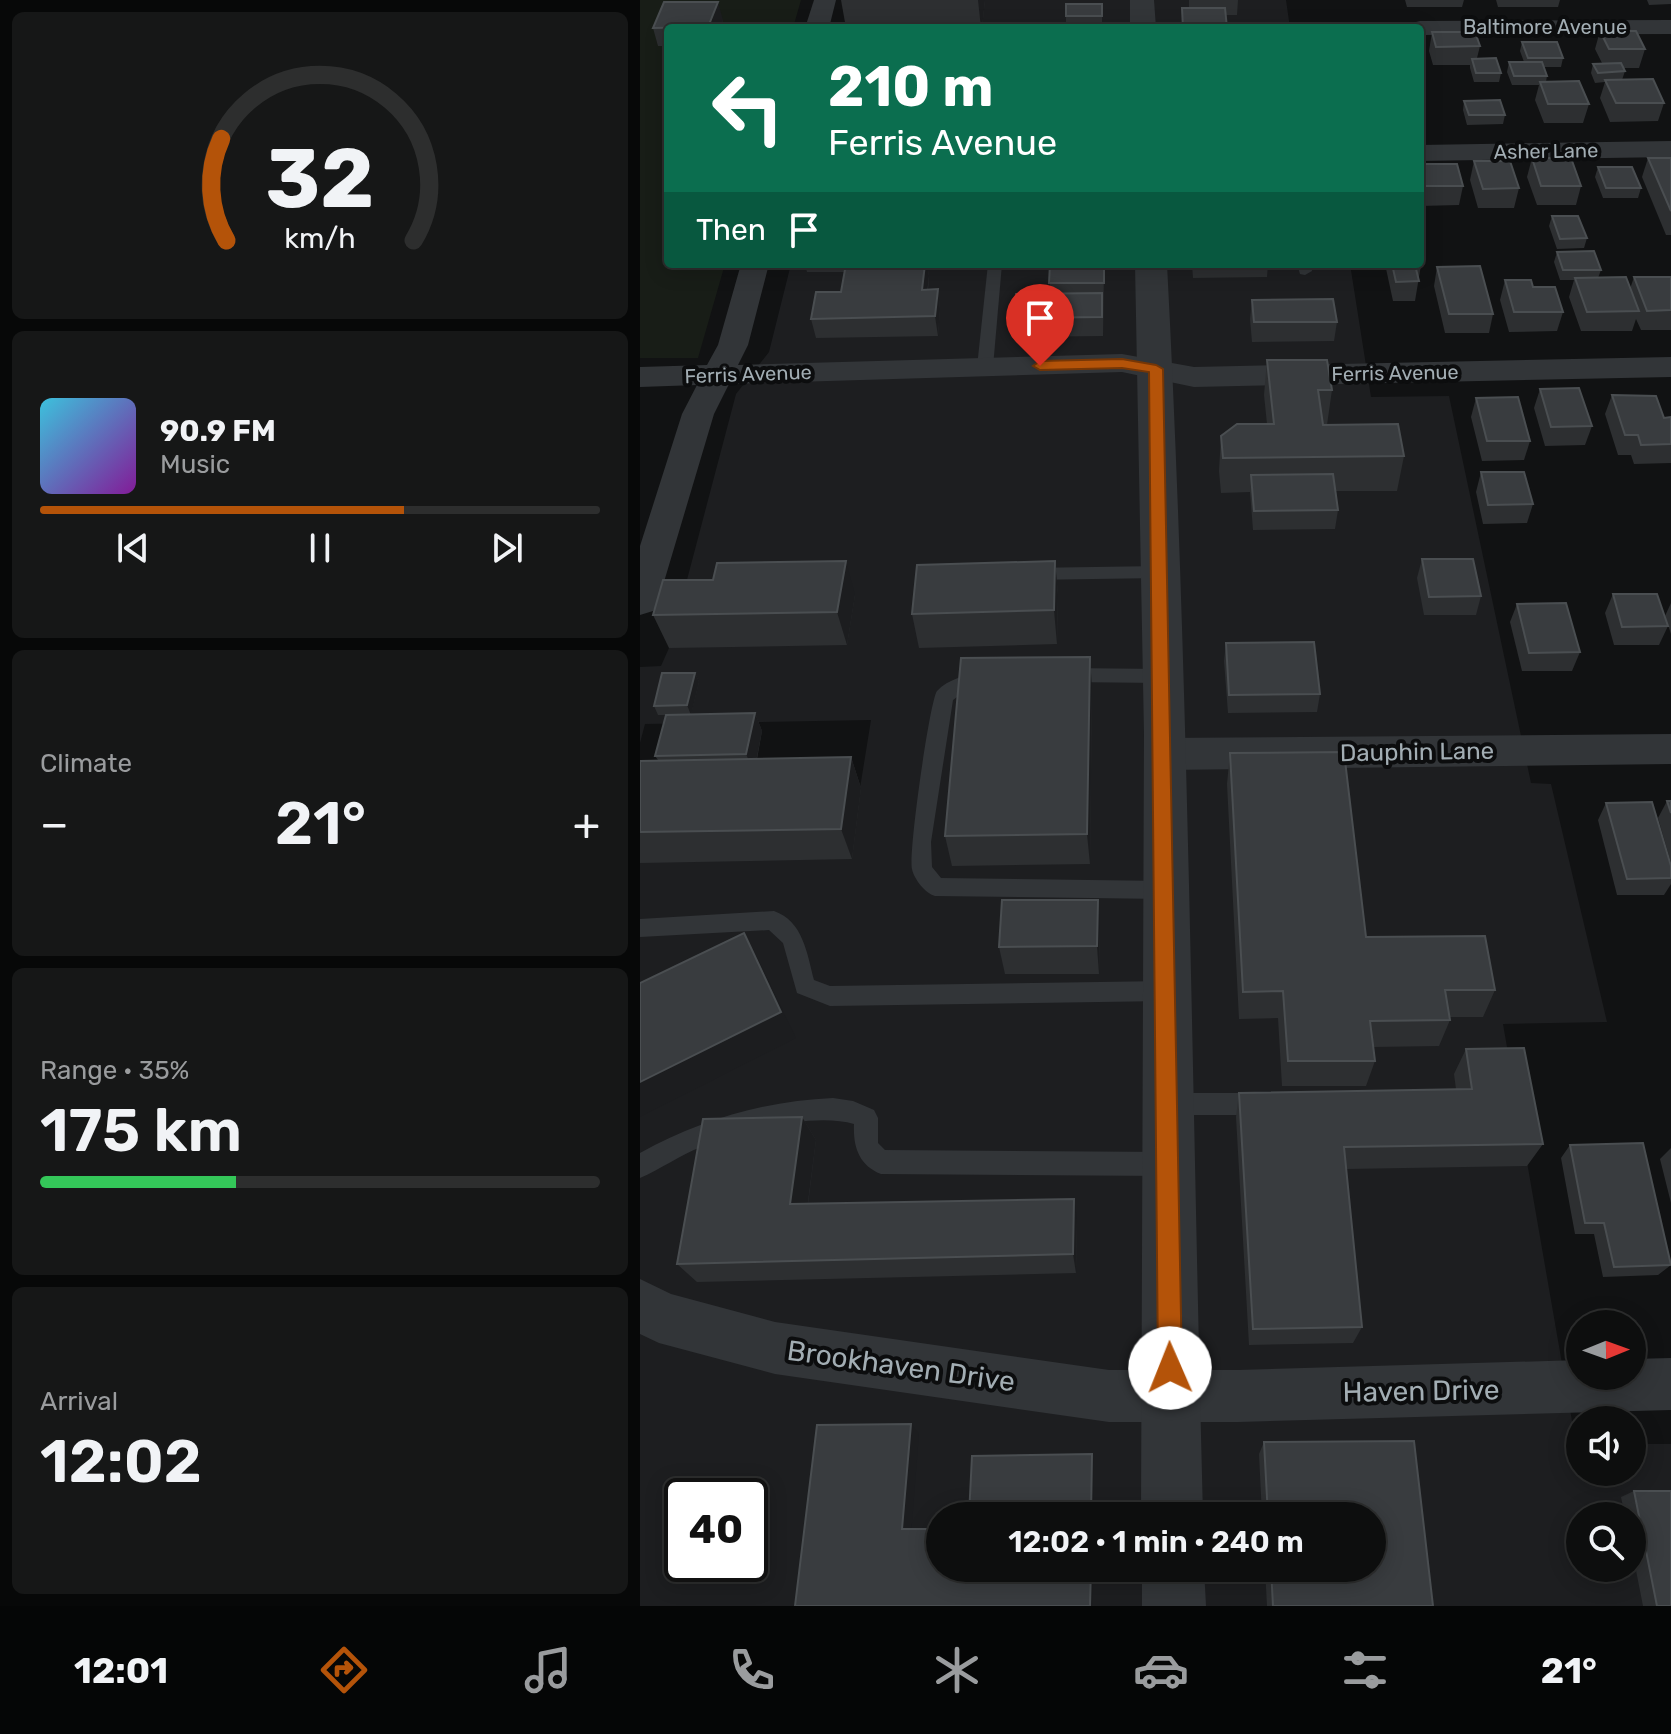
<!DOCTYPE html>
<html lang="en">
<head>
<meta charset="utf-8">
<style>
	:root { --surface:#0d0e0e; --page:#161717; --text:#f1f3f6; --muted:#9a9c9e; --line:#2d2e2e; --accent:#b45309 }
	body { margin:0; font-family:Rubik,sans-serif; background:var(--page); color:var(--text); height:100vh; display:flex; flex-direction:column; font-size:30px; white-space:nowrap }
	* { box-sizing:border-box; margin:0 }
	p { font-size:26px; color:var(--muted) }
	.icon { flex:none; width:44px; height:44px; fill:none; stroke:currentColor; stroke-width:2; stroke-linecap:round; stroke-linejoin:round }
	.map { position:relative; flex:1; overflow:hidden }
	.sheet { display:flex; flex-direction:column; gap:12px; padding:12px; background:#070808; width:640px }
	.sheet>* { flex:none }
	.hud { position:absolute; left:24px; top:24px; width:760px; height:244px; border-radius:8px; box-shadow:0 4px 20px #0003,0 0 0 2px var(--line); background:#0b6e4f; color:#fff; overflow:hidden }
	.needle { width:52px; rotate:89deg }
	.fabs { position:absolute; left:926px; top:1310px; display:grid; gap:16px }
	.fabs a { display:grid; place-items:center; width:80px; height:80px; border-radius:50%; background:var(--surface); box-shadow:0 4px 20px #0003,0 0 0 2px var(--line); font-size:40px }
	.speed { position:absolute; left:24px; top:1478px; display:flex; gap:16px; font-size:40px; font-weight:700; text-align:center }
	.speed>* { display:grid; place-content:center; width:104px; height:104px; border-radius:50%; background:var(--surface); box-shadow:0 4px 20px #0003,0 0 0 2px var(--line); line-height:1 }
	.speed .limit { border:4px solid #111; border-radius:12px; background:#fff; color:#111 }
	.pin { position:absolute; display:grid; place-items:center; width:68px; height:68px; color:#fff; margin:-82px -34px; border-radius:50% 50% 50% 0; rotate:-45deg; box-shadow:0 0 8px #0007 }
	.pin .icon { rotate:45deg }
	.me { position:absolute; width:88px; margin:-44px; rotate:359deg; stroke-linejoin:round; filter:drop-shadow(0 0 6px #0008) }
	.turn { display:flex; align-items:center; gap:28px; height:168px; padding:0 32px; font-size:36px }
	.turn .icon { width:104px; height:104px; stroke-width:2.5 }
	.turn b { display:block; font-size:56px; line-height:68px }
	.then { display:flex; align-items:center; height:76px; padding:0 32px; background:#0003; gap:16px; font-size:30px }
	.big { font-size:60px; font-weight:600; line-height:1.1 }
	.sheet .widget { flex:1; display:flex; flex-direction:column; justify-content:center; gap:12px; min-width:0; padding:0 28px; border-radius:12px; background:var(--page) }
	.sheet .dial { align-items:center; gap:0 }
	.dial svg { height:208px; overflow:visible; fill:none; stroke:var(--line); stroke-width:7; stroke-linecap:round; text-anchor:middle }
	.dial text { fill:var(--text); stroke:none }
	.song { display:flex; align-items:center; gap:24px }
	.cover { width:96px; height:96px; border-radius:12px; background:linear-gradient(135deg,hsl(190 70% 55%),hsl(290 70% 35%)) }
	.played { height:8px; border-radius:4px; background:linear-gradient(90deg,var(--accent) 65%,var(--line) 65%) }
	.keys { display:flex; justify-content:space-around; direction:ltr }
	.heat { display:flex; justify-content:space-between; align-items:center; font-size:44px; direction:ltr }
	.charge { height:12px; border-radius:6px; background:linear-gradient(90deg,#34c759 35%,var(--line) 0) }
	.trip { position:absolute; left:286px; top:1502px; width:460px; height:80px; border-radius:40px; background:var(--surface); box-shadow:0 4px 20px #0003,0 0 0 2px var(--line); font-weight:600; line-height:80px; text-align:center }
	.menu { display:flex; height:128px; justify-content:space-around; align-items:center; background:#050606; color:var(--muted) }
	.menu .icon { width:56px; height:56px }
	.menu .active { color:var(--accent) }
	.menu b { font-size:36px; color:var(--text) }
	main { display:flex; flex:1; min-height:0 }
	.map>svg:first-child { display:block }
	.built { fill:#1d1e20; fill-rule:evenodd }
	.green { fill:#181d17 }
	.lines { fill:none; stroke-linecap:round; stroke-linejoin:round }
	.service { fill:#323538; fill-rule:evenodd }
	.minor { fill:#323538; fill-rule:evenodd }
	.tertiary { fill:#323538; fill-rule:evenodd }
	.wall { fill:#2d2f31 }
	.shaded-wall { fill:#1c1d1f }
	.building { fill:#393c3f; stroke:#4a4e51; stroke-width:2 }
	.route { fill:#b45309; stroke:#753606; stroke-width:2 }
	.labels { text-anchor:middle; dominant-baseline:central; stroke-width:8; stroke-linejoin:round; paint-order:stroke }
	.far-street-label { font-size:20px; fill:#a2adb3; stroke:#0c0d0e }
	.street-label { font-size:24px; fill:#a2adb3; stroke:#0c0d0e }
	.near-street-label { font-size:28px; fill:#a2adb3; stroke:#0c0d0e }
</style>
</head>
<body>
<main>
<section class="sheet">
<div class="widget dial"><svg viewBox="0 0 100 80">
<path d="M14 69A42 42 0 1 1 86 69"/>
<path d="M14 69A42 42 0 0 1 12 30" stroke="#b45309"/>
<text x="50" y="56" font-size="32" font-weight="700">32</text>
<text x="50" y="72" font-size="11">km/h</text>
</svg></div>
<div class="widget">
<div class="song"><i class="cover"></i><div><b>90.9 FM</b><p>Music</p></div></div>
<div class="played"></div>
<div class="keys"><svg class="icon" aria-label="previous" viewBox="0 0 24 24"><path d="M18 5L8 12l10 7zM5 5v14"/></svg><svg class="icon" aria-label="pause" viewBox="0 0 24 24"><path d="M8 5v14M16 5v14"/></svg><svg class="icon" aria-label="next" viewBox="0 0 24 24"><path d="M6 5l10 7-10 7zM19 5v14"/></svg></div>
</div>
<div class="widget"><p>Climate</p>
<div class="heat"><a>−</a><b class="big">21°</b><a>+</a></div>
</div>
<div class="widget"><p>Range · 35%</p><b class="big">175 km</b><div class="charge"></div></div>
<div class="widget"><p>Arrival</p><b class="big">12:02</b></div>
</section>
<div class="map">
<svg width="1031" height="1606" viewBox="0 0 1031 1606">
	<rect width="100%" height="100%" fill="#111213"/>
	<g class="built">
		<path d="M214,0H646L650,28H207Z"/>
		<path d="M151,264H710L731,397L809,396L891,783L911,784L967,1022L863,1024L936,1444L940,1445V1472H992V1444H1031V1606H0V792L220,788L231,720L5,724L0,743V667L21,666L29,648L96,394L129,352ZM42,1496H110V1564H42ZM300,1516H732V1568H300ZM940,1516H992V1568H940Z"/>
	</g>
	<path class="green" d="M0,0H161L153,28H28V264H85L58,358H0Z"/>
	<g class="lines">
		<g class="service">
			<path d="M348,264H362L353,367L345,372L337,367Z"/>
			<path d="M657,264H671L672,271L665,275L660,274Z"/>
			<path d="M520,566L529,572L520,578L388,580L379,574L388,568Z"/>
			<path d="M426,668L522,669L531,676L522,683L426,682L417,675Z"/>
			<path d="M342,670L351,677L349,682L328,689L313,700L291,842L292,867L301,878L524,881L531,884L534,890L531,896L524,899L295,896C285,893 274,879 272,869C268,853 290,700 297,691C308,679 327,675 342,670Z"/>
			<path d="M134,911C163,921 167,953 174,980L190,986L526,981L534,984L537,991L534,998L526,1001L190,1006L157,993L143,943L129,930L0,937V919Z"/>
			<path d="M530,1093H626L634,1096L638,1104L634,1112L626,1115H530L522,1112L518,1104L522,1096Z"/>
			<path d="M193,1098L213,1101L234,1110L238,1118V1143L245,1150L527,1152L535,1156L539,1164L535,1172L527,1176L241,1174C219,1165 213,1147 214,1124C174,1112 100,1131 61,1147C40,1155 21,1169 0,1178V1153C60,1120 124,1101 193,1098Z"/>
		</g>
		<g class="minor">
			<path d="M174,0H196L189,28H165Z"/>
			<path d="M1031,20V34L780,35V28H768L772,23L780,21Z"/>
			<path d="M1031,141V157L780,161V145Z"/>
			<path d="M101,264H129L108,345L98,365L482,354L554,367L1031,357V377L554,387L482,372L89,384L74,414L18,602L13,611L0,615V546L42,414L57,385L0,387V367L67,365L78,345Z"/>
			<path d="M1031,734V764L524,770L510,765L505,754L510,743L524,738Z"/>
			<path d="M0,1279L31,1294L135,1322L469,1370H598L940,1360V1376H992V1359L1031,1358V1410L598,1422H469L135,1374L19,1343L0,1334Z"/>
		</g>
		<g class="tertiary">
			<path d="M490,0H514L516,28H490Z"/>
			<path d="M495,264H527C549,681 552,1099 563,1516H501L504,733Z"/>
			<path d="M502,1568H564L566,1606H502Z"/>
		</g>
	</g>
	<g class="wall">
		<path d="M201,0H345L342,28H206Z"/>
		<path d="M549,0H598L597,15H585L587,28H542V8H549Z"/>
		<path d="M765,0H824L822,7H767Z"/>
		<path d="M856,0H920L918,7H858Z"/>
		<path d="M1007,0H1031V4L1009,5Z"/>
		<path d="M462,4V25H426V16Z"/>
		<path d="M83,20L80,28H28V46H18L13,28Z"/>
		<path d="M960,31L1005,49L999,68H983L985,71L982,80L1024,103L1018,121L970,122L960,98L965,82L955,83L951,73L953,64L962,63L955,49Z"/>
		<path d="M792,32L840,46L837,58L861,73L859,82H834L830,68V65H793L789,51Z"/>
		<path d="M882,42L923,58L921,67H904L907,76L906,82L949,104L943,123H904L895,100L899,85H872L867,72L869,62H884L880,51Z"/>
		<path d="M824,101L865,115L863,124L827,125L823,110Z"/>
		<path d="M892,158L941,186L936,205H897L887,177Z"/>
		<path d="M1008,158H1031V235H1026L1002,177Z"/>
		<path d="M834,161L879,188L874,208H838L830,180Z"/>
		<path d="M780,164L823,186L819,205L780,206Z"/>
		<path d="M958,167L1001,188L998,198H963L955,177Z"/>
		<path d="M912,216L947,238L944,248L917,249L909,226Z"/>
		<path d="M917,252L961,270L958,278L990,289L994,277H1031V330H1001L996,319L992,331H941L929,297L934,280H920L914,262Z"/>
		<path d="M165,264H287L289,276L288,290L298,289L300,309L298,336L176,338L171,319L201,292L204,272H167Z"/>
		<path d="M369,264H468V268H464L463,336L377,337L375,318L410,294V269L370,270Z"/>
		<path d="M552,264H628L627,277L553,278Z"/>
		<path d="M745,264H780L781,265L775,301H753Z"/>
		<path d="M797,267L853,314L849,333H805L794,286Z"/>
		<path d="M865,280L893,287L923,312L917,331L869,332L860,300Z"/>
		<path d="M612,300L697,322L694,341L612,342L610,319Z"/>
		<path d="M627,360L692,390L687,425L764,456L757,491H696L698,510L695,529L613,530L610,492L581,493L579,471L581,436L627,424L624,395Z"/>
		<path d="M900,389L952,426L945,445L905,446L894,408Z"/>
		<path d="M972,395L1024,418L1031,417V463L994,464L991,455H978L965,414Z"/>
		<path d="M836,398L890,441L884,460L842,461L831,417Z"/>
		<path d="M841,472L893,504L887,523L843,524L836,492Z"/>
		<path d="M782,559L841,596L836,615H784L777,578Z"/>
		<path d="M415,561L418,595L417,644L279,648L272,614Z"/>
		<path d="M73,580L215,595L207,645L29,648L13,615Z"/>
		<path d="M973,594L1028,626L1019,645H974L965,613Z"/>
		<path d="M1031,603V634L1025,616Z"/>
		<path d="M877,604L940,652L932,671H882L870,622Z"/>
		<path d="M586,643L680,694L677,712L588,713L584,661Z"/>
		<path d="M55,673L59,682L51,714L115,713L122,731L117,759L211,757L221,788L212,859L0,863V761L18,760L15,756L26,715H18L14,706Z"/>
		<path d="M452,689L450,864L312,866L305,836Z"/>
		<path d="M590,753L726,937L855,990L843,1017H810V1020L799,1046L733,1047L735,1061L726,1086H642L638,1018L599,1019L587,784Z"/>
		<path d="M1027,801H1031V863L1018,818Z"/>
		<path d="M966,803L1031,866V884L1024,895H977L958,820Z"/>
		<path d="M460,929L459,974H365L359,947Z"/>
		<path d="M826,1049L903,1144L887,1166L706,1169L722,1327L713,1343L609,1345L596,1117L599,1093L816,1089L814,1074Z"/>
		<path d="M162,1117L176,1140L168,1204L437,1219L436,1273L57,1282L37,1264Z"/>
		<path d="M930,1145L1031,1265L1018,1275L963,1277L954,1234H935L921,1158Z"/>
		<path d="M1031,1148V1203L1020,1159Z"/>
		<path d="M774,1441L793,1606H627L625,1568H732V1516H622L619,1454L624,1442Z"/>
		<path d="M994,1491L1031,1606H1003L992,1550V1516H985L981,1497Z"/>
	</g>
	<g class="shaded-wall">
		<path d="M338,0H345L342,28H341Z"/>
		<path d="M78,2L83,20L80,28H69Z"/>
		<path d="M285,264H287L289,276L285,309L282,290Z"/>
		<path d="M298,289L300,309L298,336L295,316Z"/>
		<path d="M206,561L215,595L207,645L197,612Z"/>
		<path d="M415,561L418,595L417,644L414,610Z"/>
		<path d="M450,657L452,689L450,864L447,834Z"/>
		<path d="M55,673L59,682L51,715L47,705Z"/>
		<path d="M115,713L122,731L114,772L106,754Z"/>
		<path d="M211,757L221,788L212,859L201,829Z"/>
		<path d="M458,900L460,929L459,974L457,946Z"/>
		<path d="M104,933L119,961L156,1038L0,1117V1082Z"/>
		<path d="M162,1117L176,1140L165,1225L150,1204Z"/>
		<path d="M434,1199L437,1219L436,1273L433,1254Z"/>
		<path d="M271,1424L279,1434L271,1536L262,1529Z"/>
		<path d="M452,1454L454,1463V1516H451Z"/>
		<path d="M451,1568H453V1606H450Z"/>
	</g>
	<g class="building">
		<path d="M24,2H78L68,27L13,28Z"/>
		<rect x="426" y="4" width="36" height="12"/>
		<path d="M542,8H585L587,28H543Z"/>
		<path d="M960,31H996L1005,49H969Z"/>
		<path d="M792,32H835L840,46L796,47Z"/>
		<path d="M882,42H917L923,58H888Z"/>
		<path d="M856,58L861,73H836L832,59Z"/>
		<path d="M869,62H902L907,76H874Z"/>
		<path d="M981,63L985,71L958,73L953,64Z"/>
		<path d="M1013,79L1024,103H976L965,80Z"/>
		<path d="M939,81L949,104H908L900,82Z"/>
		<path d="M860,100L865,115H829L824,101Z"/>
		<path d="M892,158H931L941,186H901Z"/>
		<path d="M1008,158H1031V211Z"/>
		<path d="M834,161H870L879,188L843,189Z"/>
		<path d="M780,164H817L823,186H780Z"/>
		<path d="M958,167H992L1001,188H966Z"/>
		<path d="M912,216H938L947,238L920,239Z"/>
		<path d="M954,251L961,270H923L917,252Z"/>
		<path d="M780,259L781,265H775L779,281L756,282L752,264H780Z"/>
		<path d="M206,264H285L282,290L298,289L295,316L171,319L176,292H201Z"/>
		<path d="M410,264H464V283H409Z"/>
		<path d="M840,266L853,314H809L797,267Z"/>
		<path d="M986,277L999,311L947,312L935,278Z"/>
		<path d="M994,277H1031V310L1007,311Z"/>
		<path d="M865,280H891L893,287H915L923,312H874Z"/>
		<path d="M462,293V317L375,318L376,294Z"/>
		<path d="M693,299L697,322H614L612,300Z"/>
		<path d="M627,360H687L692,390H678L683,425L758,424L764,456L583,458L581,436L597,424H634Z"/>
		<path d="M939,388L952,426L911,427L900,389Z"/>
		<path d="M972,395L1016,396L1024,418L1031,417V444L1001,445L998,435H985Z"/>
		<path d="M878,397L890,441H847L836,398Z"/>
		<path d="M841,472H884L893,504L848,505Z"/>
		<path d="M693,474L698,510L614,511L611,475Z"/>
		<path d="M782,559H833L841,596L789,597Z"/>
		<path d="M206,561L197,612L13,615L23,580H73L77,563Z"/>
		<path d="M415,561L414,610L272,614L277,565Z"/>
		<path d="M973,594H1017L1028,626L982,627Z"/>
		<path d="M926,603L940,652L889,653L877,604Z"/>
		<path d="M674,642L680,694L589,695L586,643Z"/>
		<path d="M450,657L447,834L305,836L321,658Z"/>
		<path d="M22,673H55L47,705L14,706Z"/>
		<path d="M115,713L106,754L15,756L26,715Z"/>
		<path d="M704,752L726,937L845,936L855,990H805L810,1020L730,1021L735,1061H648L643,991L603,992L590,753Z"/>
		<path d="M211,757L201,829L0,832V761Z"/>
		<path d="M1027,801H1031V813Z"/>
		<path d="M1012,802L1031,866V878L987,879L966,803Z"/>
		<path d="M362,900H458L457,946L359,947Z"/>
		<path d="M104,933L141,1012L0,1082V983Z"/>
		<path d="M884,1048L903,1144L704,1147L722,1327L613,1329L599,1093L832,1089L826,1049Z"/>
		<path d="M162,1117L150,1204L434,1199L433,1254L37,1264L63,1119Z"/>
		<path d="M1003,1143L1031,1265L974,1267L964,1223H945L930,1145Z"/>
		<path d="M271,1424L262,1529H300V1568H451L450,1606H155L177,1425Z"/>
		<path d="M774,1441L793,1606H633L631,1568H732V1516H628L624,1442Z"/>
		<path d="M452,1454L451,1516H329L332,1456Z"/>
		<path d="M994,1491H1031V1606H1017Z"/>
	</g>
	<path class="route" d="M482,359L516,365L523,369L542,1368L538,1376L530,1380L522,1376L518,1368L509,372L482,368L400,370L393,366L400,361Z"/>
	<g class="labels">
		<g class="far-street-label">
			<text x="905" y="27">Baltimore Avenue</text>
			<text transform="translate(906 151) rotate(-1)">Asher Lane</text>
			<text transform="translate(755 373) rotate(-1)">Ferris Avenue</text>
			<text transform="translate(108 374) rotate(-2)">Ferris Avenue</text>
		</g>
		<g class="street-label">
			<text transform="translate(777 752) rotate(-1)">Dauphin Lane</text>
		</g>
		<g class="near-street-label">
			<text transform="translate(261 1366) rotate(8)">Brookhaven Drive</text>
			<text transform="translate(781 1391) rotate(-1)">Haven Drive</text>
		</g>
	</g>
</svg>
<div class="fabs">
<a><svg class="needle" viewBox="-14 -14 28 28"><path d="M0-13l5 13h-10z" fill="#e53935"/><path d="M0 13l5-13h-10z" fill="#9a9c9e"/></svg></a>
<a><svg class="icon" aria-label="sound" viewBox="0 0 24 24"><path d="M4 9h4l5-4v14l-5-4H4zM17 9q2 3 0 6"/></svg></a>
<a><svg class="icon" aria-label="search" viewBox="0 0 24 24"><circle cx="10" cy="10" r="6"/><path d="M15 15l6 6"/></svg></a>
</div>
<div class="speed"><div class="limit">40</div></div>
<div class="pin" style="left:400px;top:366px;background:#d93025"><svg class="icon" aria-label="arrive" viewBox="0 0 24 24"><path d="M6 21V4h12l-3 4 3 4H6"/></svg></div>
<svg class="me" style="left:530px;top:1368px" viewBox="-20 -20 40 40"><circle r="19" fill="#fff"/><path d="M0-13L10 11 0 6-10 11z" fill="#b45309"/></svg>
<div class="trip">12:02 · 1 min · 240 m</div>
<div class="hud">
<div class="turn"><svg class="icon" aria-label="left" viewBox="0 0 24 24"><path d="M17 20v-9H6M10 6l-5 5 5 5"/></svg><div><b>210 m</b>Ferris Avenue</div></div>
<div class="then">Then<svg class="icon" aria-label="arrive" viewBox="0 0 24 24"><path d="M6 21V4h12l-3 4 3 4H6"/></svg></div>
</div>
</div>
</main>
<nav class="menu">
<b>12:01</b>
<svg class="icon active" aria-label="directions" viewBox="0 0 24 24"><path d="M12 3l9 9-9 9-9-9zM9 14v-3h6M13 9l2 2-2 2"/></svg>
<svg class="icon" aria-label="music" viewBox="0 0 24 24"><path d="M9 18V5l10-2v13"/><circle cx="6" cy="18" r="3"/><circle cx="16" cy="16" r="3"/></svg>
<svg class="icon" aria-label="phone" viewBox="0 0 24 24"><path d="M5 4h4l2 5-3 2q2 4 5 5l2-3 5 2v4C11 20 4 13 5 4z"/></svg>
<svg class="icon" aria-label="climate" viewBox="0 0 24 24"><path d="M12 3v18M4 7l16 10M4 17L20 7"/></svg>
<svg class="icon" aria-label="car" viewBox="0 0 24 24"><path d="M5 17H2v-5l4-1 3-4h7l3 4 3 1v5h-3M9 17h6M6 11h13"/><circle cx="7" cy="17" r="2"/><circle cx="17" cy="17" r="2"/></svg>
<svg class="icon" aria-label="filters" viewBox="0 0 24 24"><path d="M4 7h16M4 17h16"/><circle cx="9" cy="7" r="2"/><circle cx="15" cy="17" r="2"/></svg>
<b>21°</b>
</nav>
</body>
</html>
